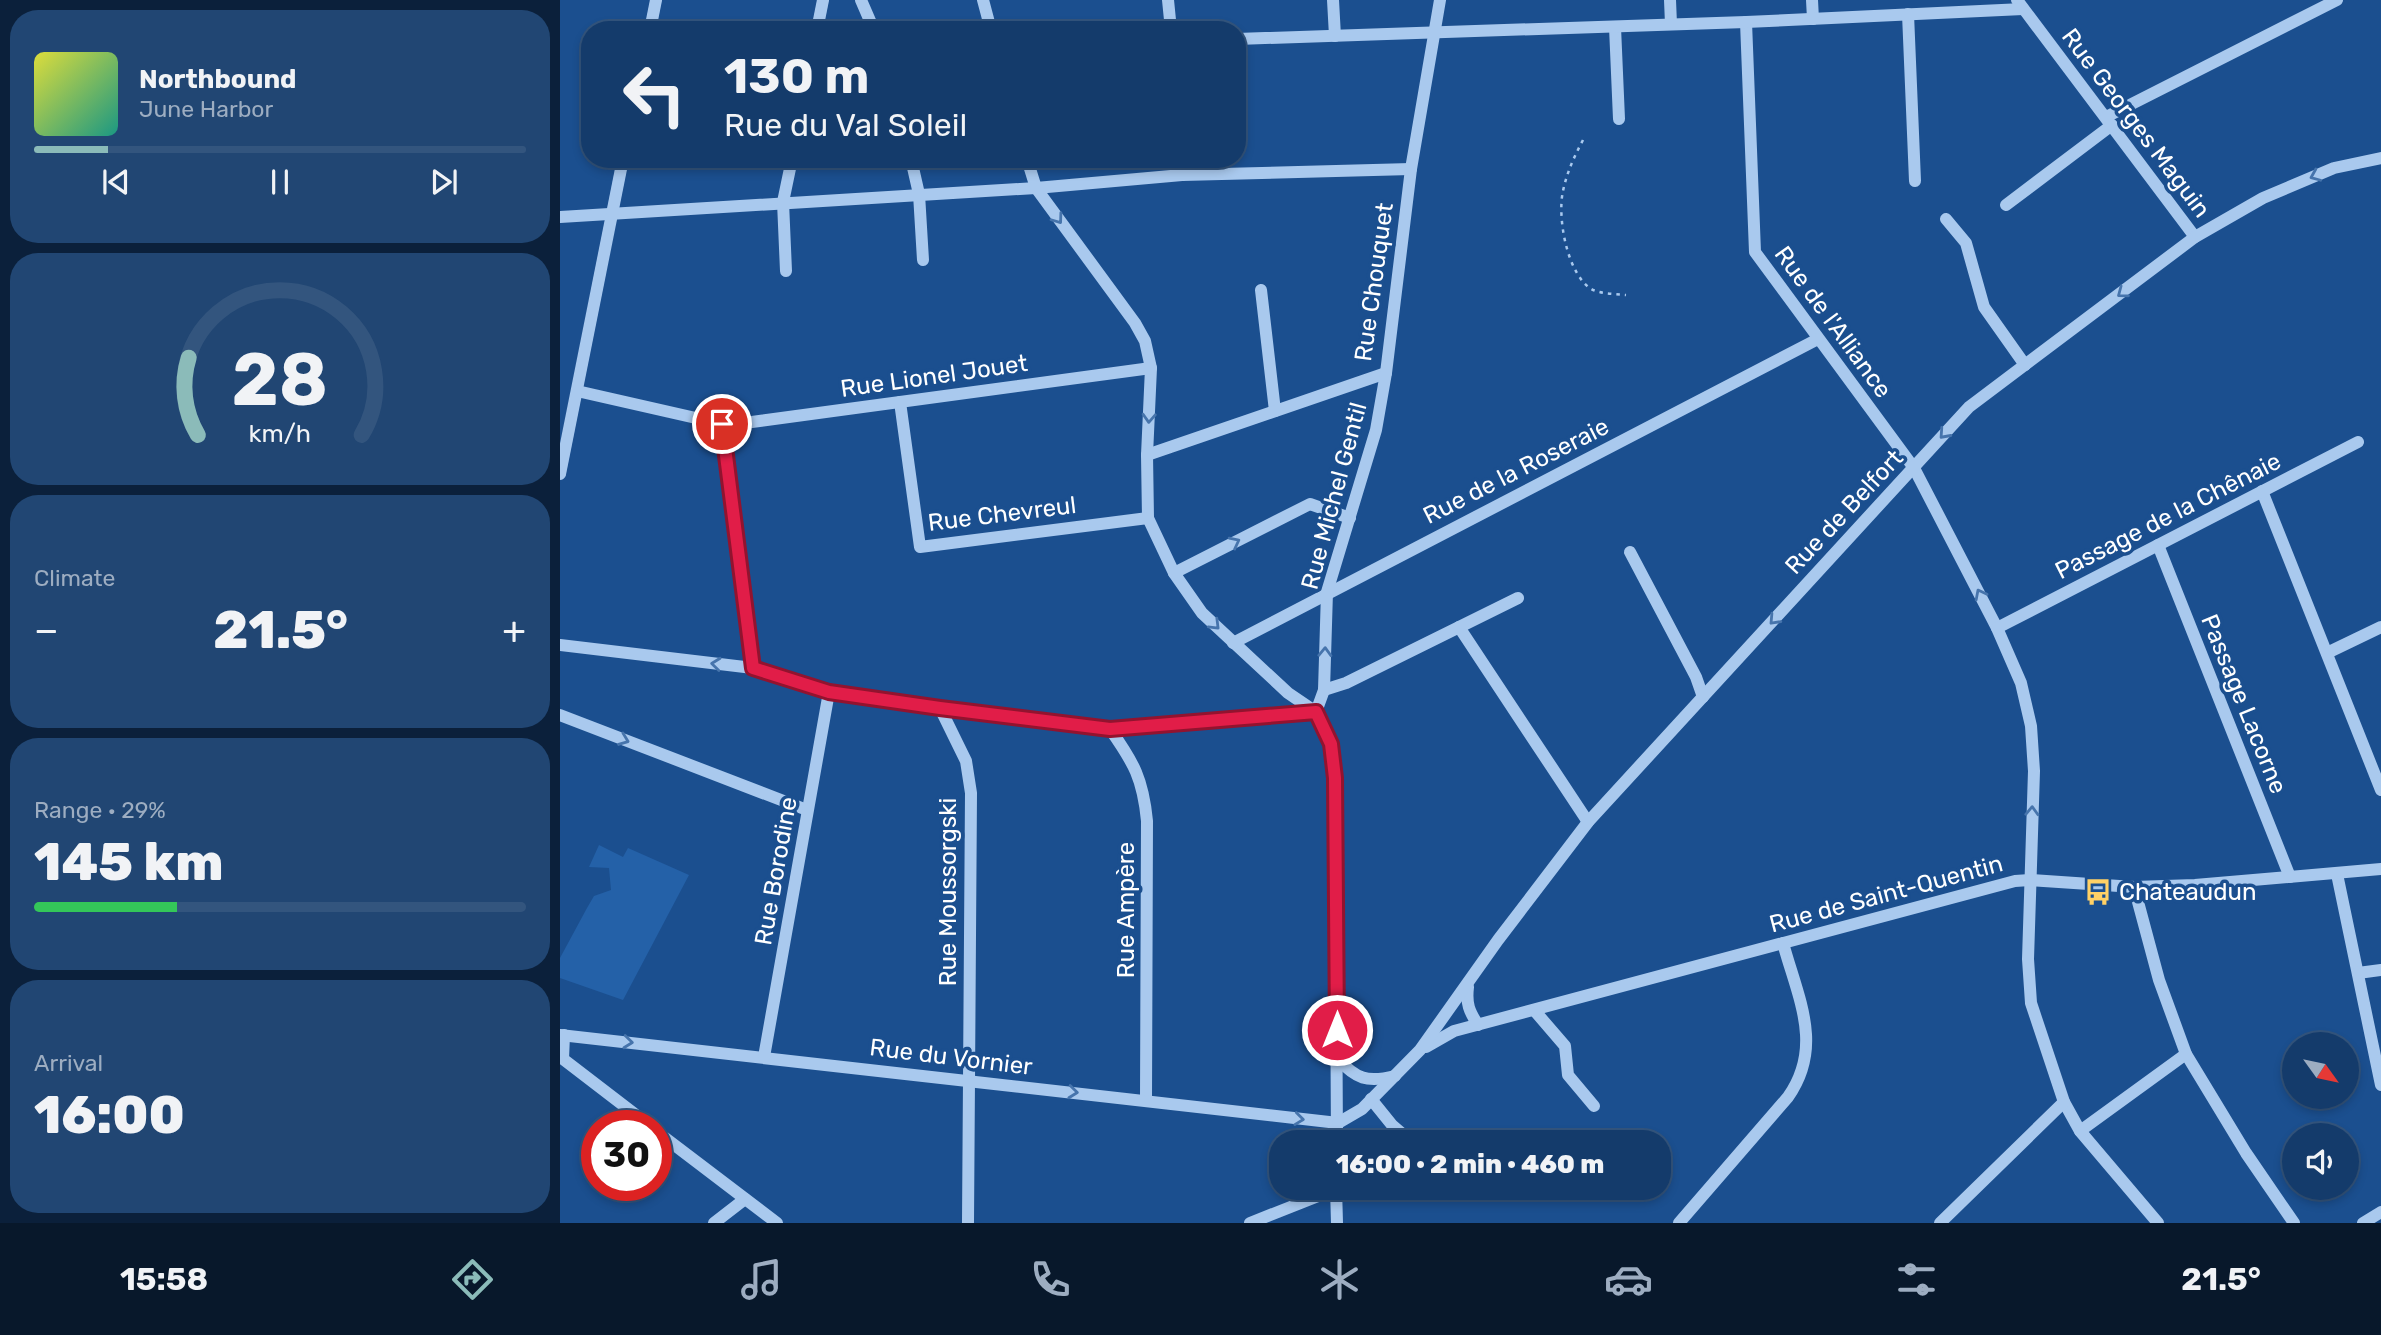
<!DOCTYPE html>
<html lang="en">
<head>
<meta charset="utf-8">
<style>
	:root { --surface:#143b6b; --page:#214673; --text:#f1f3f6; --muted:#9dadc1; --line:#33557e; --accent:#8bbbb9 }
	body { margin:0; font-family:Rubik,sans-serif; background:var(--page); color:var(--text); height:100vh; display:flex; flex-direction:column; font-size:26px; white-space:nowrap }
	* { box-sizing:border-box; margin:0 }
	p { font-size:23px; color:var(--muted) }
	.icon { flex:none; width:38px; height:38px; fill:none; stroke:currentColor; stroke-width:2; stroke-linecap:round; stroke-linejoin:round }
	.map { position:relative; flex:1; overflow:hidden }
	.panel { display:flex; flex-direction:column; gap:10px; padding:10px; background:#0b203b; width:560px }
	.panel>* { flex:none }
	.top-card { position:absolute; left:21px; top:21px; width:665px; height:147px; border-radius:28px; box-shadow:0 4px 10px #0003,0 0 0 2px var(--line); background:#143b6b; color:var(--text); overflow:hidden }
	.needle { width:46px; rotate:123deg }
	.buttons { position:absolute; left:1722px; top:1032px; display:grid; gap:14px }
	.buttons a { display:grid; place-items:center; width:77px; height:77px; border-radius:50%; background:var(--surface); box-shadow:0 4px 10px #0003,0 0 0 2px var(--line); font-size:35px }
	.speed { position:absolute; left:21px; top:1110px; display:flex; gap:14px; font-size:35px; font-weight:700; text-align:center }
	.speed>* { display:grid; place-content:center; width:91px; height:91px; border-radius:50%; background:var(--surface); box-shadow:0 4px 10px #0003,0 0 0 2px var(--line); line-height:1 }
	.speed .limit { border:10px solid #d22; background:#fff; color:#111 }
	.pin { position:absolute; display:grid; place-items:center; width:60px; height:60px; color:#fff; margin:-30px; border:4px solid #fff; border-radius:50%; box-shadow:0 2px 7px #0007 }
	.me { position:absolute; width:77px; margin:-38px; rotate:0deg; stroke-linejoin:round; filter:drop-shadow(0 0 5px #0008) }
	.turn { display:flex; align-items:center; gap:24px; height:147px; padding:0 28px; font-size:32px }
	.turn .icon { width:91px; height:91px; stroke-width:2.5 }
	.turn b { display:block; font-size:49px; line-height:60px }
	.big { font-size:52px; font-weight:800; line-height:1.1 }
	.panel .widget { flex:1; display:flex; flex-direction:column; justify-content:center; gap:10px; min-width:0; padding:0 24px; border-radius:28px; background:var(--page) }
	.panel .dial { align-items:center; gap:0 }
	.dial svg { height:182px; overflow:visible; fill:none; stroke:var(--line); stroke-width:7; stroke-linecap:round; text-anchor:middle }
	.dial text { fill:var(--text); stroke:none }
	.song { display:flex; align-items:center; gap:21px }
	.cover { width:84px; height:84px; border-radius:10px; background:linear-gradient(135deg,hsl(60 70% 55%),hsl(170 70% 35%)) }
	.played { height:7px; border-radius:4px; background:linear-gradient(90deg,var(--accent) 15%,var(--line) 15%) }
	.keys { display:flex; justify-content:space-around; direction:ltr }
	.heat { display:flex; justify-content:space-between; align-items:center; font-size:38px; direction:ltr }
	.charge { height:10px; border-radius:5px; background:linear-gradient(90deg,#34c759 29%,var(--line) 0) }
	.trip { position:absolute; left:709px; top:1130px; width:402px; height:70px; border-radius:28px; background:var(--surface); box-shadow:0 4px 10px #0003,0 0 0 2px var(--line); font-weight:800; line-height:70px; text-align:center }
	.dock { display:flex; height:112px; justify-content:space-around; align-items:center; background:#08182b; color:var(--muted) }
	.dock .icon { width:49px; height:49px }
	.dock .selected { color:var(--accent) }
	.dock b { font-size:32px; color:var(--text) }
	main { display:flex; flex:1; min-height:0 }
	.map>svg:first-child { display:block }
	.green { fill:#2461a8 }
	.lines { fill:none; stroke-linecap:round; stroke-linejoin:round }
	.path { stroke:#a9c9ee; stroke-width:2.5; stroke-dasharray:3.5 5; stroke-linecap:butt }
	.minor { stroke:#a9c9ee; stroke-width:12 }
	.oneway { stroke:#4674ac }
	.route-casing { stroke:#92132f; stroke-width:18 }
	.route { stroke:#e11d48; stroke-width:12 }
	.labels { text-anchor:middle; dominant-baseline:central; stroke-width:7; stroke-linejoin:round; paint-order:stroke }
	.street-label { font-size:24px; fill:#fff; stroke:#1b4f8f }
	.poi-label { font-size:24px; fill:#fff; stroke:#1b4f8f; text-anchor:start }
</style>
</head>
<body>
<main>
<section class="panel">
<div class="widget">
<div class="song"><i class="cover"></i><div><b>Northbound</b><p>June Harbor</p></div></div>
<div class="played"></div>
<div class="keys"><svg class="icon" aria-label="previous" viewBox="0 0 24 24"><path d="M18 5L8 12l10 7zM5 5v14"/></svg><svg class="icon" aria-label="pause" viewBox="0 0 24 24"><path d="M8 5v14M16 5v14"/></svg><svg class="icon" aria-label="next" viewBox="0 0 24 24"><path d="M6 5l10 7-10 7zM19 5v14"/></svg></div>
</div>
<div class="widget dial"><svg viewBox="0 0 100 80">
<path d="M14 69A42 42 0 1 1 86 69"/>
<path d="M14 69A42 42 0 0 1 10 35" stroke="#8bbbb9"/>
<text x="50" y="56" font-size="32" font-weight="700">28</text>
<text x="50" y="72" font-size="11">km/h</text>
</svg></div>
<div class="widget"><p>Climate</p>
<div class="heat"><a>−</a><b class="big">21.5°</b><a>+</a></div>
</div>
<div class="widget"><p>Range · 29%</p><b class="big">145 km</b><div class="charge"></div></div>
<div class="widget"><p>Arrival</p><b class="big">16:00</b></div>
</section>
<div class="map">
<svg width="1821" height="1223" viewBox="0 0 1821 1223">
	<rect width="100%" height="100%" fill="#1b4f8f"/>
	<path class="green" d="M39,845L63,857L68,848L129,875L63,1000L0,978V958L27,908L34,896L51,890L49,868L29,867Z"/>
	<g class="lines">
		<path class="path" d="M1023,140C1014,157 1007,172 1003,191C997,217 1007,276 1033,290C1043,294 1055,294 1066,295"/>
		<g class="minor">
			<path d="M301,0L314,30"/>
			<path d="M423,0L431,30"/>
			<path d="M608,0L611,30"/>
			<path d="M773,0L775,36"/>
			<path d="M1110,0L1111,24"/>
			<path d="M1252,0L1253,19"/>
			<path d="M1457,0L1635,237"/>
			<path d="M1348,14L1355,181"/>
			<path d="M1186,22L1195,252L1354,468L1437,628L1461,683L1471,726L1474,771L1468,959L1471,1003L1504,1102L1520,1131L1598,1223"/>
			<path d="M1055,27L1059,119"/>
			<path d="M90,30L96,0"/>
			<path d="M257,30L263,0"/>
			<path d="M677,39L1186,22L1463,9"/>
			<path d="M1546,117L1777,0"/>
			<path d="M351,159L359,194L363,260"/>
			<path d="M467,159L476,188L575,323L585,341L591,368L587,455L588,518L614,573L642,613L728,693L756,712L770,744L775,778L777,1143"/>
			<path d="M621,159L622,175"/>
			<path d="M1446,205L1552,125"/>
			<path d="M0,217L476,188L622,175L851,169"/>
			<path d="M1386,219L1406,243L1424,307L1465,365"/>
			<path d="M226,271L223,202L232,159"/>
			<path d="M701,290L715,411"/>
			<path d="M17,391L149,421L177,424L591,368"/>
			<path d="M340,402L360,547L588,518"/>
			<path d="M162,424L193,668"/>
			<path d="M587,455L826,373"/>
			<path d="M0,474L63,159"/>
			<path d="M1702,491L1821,790"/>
			<path d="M1598,545L1730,877"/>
			<path d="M1070,552L1136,677L1143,697"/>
			<path d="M614,573L750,504L790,518"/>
			<path d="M899,627L1028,822"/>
			<path d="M1437,628L1798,442"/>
			<path d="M673,643L1258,339"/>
			<path d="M0,645L193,668L269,692L380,708L550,729L756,712"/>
			<path d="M1767,653L1821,627"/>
			<path d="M764,690L786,683L958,598"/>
			<path d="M380,708L406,761L411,793L408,1223"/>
			<path d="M756,712L764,690L767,592L816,430L826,373L851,169L880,0"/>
			<path d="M0,715L247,810"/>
			<path d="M550,729C574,763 583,779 587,821L586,1100"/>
			<path d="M1777,874L1821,1085"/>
			<path d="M1574,887L1599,980L1626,1054L1686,1153L1734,1223"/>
			<path d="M1798,973L1821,970"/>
			<path d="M908,987C906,1004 909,1011 918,1025"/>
			<path d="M974,1010L1005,1046L1008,1075L1034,1106"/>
			<path d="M0,1035L778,1123"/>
			<path d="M4,1035L3,1059L89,1125"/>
			<path d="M866,1047L894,1031L1455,881L1470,880L1574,887L1635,885L1821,869"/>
			<path d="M204,1057L269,692"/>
			<path d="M777,1058C796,1079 807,1083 835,1076"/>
			<path d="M811,1099L832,1125L853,1143"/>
			<path d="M778,1123L802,1109L860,1050L938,940L1028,822L1409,407L1635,237L1703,198L1774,168L1821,158"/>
			<path d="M96,1131L217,1223"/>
			<path d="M1520,1131L1626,1054"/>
			<path d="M776,1188L777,1223"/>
			<path d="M154,1223L185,1199"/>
			<path d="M690,1223L776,1189"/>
			<path d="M1119,1223L1228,1097C1264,1046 1238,998 1223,943"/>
			<path d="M1380,1223L1504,1102"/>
			<path d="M1803,1223L1821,1212"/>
		</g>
	</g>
	<defs><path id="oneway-chevron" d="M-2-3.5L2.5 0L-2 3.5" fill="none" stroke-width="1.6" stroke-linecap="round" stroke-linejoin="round" transform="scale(1.75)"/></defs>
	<g class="oneway">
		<use href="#oneway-chevron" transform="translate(1755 176) rotate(157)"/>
		<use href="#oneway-chevron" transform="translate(498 219) rotate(54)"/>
		<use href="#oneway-chevron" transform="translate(1562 293) rotate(143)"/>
		<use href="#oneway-chevron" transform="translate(589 418) rotate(93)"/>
		<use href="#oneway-chevron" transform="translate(1384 434) rotate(132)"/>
		<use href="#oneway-chevron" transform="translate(675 542) rotate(-27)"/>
		<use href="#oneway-chevron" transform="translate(1420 594) rotate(-117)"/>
		<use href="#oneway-chevron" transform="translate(1214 620) rotate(133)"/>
		<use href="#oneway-chevron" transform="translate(655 625) rotate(45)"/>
		<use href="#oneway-chevron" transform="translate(765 652) rotate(-88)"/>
		<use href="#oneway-chevron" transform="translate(156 664) rotate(-174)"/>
		<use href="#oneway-chevron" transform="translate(64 740) rotate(21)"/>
		<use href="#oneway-chevron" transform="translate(1472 811) rotate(-88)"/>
		<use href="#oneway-chevron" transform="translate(68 1042) rotate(6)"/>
		<use href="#oneway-chevron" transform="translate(513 1092) rotate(6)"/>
		<use href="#oneway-chevron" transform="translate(739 1119) rotate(7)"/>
	</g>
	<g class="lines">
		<defs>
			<path id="route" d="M162,424L193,668L269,692L380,708L550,729L756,712L771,744L775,778L777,1030"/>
		</defs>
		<use href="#route" class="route-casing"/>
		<use href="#route" class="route"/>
	</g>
	<defs>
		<symbol id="bus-bare" viewBox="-9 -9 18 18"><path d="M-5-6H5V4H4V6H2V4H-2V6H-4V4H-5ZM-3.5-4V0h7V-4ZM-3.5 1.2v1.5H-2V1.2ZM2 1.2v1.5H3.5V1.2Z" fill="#ffd166" stroke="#1b4f8f" stroke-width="2.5" paint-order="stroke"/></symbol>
	</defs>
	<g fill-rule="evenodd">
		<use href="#bus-bare" x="1519" y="873" width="38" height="38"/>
	</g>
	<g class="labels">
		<g class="street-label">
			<text transform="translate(1576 123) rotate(53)">Rue Georges Maguin</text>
			<text transform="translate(814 282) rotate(-82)">Rue Chouquet</text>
			<text transform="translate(1273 322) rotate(54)">Rue de l'Alliance</text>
			<text transform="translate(374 376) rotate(-8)">Rue Lionel Jouet</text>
			<text transform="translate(956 471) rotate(-27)">Rue de la Roseraie</text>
			<text transform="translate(774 496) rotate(-75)">Rue Michel Gentil</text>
			<text transform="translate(1284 512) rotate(-47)">Rue de Belfort</text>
			<text transform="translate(442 514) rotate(-7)">Rue Chevreul</text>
			<text transform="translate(1608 516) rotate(-27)">Passage de la Chênaie</text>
			<text transform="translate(1684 704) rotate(68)">Passage Lacorne</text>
			<text transform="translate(216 871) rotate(-80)">Rue Borodine</text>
			<text transform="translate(388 892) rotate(-90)">Rue Moussorgski</text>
			<text transform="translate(1326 894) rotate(-15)">Rue de Saint-Quentin</text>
			<text transform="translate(566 910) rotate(-90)">Rue Ampère</text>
			<text transform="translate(391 1057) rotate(7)">Rue du Vornier</text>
		</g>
		<g class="poi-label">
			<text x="1559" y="892">Chateaudun</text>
		</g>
	</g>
</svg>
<div class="buttons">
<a><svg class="needle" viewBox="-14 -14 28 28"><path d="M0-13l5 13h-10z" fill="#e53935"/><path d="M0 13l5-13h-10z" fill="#9dadc1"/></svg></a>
<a><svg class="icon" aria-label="sound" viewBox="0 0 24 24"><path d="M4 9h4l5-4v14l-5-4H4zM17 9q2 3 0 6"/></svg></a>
</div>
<div class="speed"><div class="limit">30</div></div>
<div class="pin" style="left:162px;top:424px;background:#d93025"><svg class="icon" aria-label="arrive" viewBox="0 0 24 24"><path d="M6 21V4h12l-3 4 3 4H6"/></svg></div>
<svg class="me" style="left:777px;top:1030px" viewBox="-20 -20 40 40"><circle r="17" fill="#e11d48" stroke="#fff" stroke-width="3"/><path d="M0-11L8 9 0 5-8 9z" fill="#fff"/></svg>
<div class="trip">16:00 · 2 min · 460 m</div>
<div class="top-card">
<div class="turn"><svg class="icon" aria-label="left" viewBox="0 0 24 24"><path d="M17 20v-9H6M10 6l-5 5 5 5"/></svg><div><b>130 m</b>Rue du Val Soleil</div></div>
</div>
</div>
</main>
<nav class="dock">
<b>15:58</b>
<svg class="icon selected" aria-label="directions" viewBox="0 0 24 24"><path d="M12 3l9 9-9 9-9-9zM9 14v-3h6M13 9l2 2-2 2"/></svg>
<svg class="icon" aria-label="music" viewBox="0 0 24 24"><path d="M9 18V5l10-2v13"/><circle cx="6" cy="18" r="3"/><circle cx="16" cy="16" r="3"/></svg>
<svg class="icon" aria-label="phone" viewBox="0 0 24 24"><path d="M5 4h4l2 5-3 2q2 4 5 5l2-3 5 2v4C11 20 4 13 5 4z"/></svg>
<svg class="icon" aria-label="climate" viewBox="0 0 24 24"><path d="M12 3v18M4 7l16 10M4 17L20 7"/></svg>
<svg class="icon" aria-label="car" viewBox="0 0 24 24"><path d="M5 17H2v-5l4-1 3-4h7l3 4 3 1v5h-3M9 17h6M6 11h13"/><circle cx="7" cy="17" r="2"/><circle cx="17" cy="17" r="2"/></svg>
<svg class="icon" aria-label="filters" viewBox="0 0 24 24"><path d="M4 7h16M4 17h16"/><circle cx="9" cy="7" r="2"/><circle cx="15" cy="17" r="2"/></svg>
<b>21.5°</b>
</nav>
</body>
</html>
